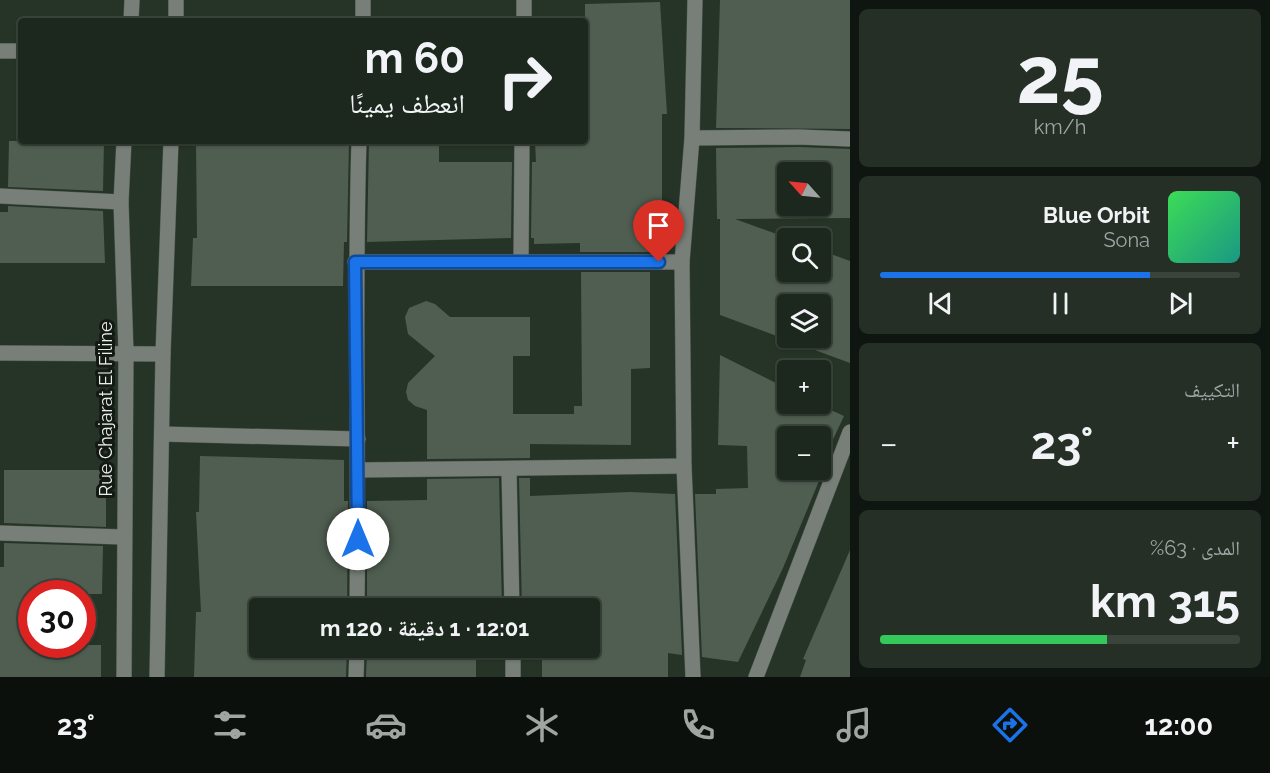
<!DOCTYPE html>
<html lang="ar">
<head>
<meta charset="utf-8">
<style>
	:root { --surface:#1c271d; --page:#252f26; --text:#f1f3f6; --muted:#a0a5a4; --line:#3a443b; --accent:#1a73e8 }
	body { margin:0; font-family:Raleway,"Noto Naskh Arabic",sans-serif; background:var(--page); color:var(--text); direction:rtl; height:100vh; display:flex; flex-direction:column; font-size:22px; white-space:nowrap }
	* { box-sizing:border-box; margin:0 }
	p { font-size:20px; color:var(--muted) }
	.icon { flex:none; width:33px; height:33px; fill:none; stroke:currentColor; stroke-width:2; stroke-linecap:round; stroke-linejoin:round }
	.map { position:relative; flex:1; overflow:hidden; direction:ltr }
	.sheet { display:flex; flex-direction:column; gap:9px; padding:9px; background:#0f1510; width:420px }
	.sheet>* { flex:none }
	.guide { position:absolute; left:18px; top:18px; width:570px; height:126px; border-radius:6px; box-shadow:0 2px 4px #0004,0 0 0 2px var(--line); direction:rtl; background:#1c271d; color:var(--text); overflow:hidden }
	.needle { width:39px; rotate:297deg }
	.tools { position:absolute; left:777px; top:162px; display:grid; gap:12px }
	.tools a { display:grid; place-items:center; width:54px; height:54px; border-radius:6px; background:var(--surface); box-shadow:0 2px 4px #0004,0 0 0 2px var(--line); font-size:30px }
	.speed { position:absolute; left:18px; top:580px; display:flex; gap:12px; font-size:30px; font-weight:700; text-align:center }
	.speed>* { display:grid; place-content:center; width:78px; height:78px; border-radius:50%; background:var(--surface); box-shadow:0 2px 4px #0004,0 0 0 2px var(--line); line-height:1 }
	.speed .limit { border:9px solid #d22; background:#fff; color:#111 }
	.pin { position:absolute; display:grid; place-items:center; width:51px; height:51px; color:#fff; margin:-62px -26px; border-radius:50% 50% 50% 0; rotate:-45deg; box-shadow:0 0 6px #0007 }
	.pin .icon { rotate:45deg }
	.me { position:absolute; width:66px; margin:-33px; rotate:0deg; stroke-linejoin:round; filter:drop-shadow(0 0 4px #0008) }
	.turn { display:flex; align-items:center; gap:21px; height:126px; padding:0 24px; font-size:27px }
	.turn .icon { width:78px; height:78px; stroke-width:2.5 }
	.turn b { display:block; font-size:42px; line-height:51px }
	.big { font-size:45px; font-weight:700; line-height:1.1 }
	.sheet .widget { flex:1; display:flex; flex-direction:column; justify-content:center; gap:9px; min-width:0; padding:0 21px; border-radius:9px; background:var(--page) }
	.sheet .dial { align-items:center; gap:0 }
	.dial b { font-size:78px; line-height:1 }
	.song { display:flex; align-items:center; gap:18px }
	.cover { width:72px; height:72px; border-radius:9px; background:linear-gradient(135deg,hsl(130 70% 55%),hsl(170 70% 35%)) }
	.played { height:6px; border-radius:3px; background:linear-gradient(90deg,var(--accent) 75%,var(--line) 75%) }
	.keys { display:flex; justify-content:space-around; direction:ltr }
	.heat { display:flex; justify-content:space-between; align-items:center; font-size:33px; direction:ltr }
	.charge { height:9px; border-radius:4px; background:linear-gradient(90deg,#34c759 63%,var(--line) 0) }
	.trip { position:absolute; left:249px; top:598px; width:351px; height:60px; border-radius:6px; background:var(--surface); box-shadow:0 2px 4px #0004,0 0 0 2px var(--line); font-weight:700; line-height:60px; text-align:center; direction:rtl }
	.dock { display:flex; height:96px; justify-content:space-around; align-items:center; background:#0b100c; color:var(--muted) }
	.dock .icon { width:42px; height:42px }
	.dock .selected { color:var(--accent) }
	.dock b { font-size:27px; color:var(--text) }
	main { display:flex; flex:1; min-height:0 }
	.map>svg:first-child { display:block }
	.building { fill:#505e51; fill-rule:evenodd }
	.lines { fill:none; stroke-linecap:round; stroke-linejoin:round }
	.minor-casing { stroke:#455246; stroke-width:16 }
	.minor { stroke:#787e78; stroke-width:15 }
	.route-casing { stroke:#114b97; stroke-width:15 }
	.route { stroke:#1a73e8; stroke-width:10 }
	.labels { text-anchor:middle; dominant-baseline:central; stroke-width:6; stroke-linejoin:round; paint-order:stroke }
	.street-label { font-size:18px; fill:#e9f2ea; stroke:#141914 }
</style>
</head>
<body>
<main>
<section class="sheet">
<div class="widget dial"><b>25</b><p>km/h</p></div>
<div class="widget">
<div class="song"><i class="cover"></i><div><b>Blue Orbit</b><p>Sona</p></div></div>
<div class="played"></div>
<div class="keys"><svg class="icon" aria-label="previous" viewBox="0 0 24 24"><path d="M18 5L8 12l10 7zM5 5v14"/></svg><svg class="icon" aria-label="pause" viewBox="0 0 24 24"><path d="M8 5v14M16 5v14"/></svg><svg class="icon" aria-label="next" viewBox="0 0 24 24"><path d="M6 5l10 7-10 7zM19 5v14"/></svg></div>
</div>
<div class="widget"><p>التكييف</p>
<div class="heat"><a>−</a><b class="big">23°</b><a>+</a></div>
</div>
<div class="widget"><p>المدى · 63%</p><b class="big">315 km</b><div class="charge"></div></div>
</section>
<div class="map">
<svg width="850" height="677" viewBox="0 0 850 677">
	<rect width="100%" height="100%" fill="#263427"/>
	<g class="building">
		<path d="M720,0H850V129L716,128Z"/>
		<path d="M660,2L667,114H662V245H650V252H580V243L534,244V238H531L532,162H536L535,141H585V4Z"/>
		<path d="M9,141H104L103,191L8,187Z"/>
		<path d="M196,141H349L347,242H344L343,286H191L193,238H197Z"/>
		<path d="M369,141H439V162H512L511,238L367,242Z"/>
		<path d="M799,147L850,149V218L735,219L788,238V272H820V250L850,261V363L720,315V219H717L716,148ZM788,172H820V206H788ZM788,304H820V338H788Z"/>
		<path d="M8,206L103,211L105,263H0V212H8Z"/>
		<path d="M581,272H650V368L631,369V445L530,444V458L427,459V410L415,406L408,400L406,392L408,383L435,356L408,334L405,317L409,308L426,301L435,304L450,317H530V356H513V414H574V406H582Z"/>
		<path d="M720,355L776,383V404H818L844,416L822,463L826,464L783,568L738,662L702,657L695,494H716V489L748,488L747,446L718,445ZM788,436H820V470H788Z"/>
		<path d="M200,456L344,460V501H348L347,609H260V648H347L346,677H194L196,612H201L196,512H199Z"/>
		<path d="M4,470H106V527L4,523Z"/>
		<path d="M499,478L502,609H367V501L427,500V479Z"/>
		<path d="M519,478H530V496L631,492L675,494L682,655L668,653V677H542V655H523V648H590V609H522Z"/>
		<path d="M4,543L103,546L102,594H32V645H101V677H0V567H4Z"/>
		<path d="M850,550V677H800L806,660L803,659Z"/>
		<path d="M367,648H503V656L476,657V677H366Z"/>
	</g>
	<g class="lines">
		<defs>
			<g id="minor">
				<path d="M131,21L132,0"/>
				<path d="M176,21V0"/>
				<path d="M363,21V0"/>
				<path d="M524,21V0"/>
				<path d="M0,51H21"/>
				<path d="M692,138L799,137L850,139"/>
				<path d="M124,141L121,202L126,352L124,677"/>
				<path d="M0,196L121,202"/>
				<path d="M355,262H682"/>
				<path d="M521,262L522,141"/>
				<path d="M0,353L163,354"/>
				<path d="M162,434L358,439"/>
				<path d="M359,470L684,466"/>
				<path d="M509,470L512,609"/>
				<path d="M0,533L123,537"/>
				<path d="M357,609C359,453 354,297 359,141"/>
				<path d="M513,648V677"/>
				<path d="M157,677L163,354L171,141"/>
				<path d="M356,677L357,648"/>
				<path d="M693,677L684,466L682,262L692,138L695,0"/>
				<path d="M756,677L850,432"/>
			</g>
		</defs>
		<use href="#minor" class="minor-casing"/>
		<use href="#minor" class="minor"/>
	</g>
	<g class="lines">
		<defs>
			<path id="route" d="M358,539L355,262H659"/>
		</defs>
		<use href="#route" class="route-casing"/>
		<use href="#route" class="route"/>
	</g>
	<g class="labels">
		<g class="street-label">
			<text transform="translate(105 409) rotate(-90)">Rue Chajarat El Filine</text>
		</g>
	</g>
</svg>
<div class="tools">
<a><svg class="needle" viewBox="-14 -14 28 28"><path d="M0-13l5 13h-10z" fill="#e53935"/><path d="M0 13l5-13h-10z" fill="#a0a5a4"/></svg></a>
<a><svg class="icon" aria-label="search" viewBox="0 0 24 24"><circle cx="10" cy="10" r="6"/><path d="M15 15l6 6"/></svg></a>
<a><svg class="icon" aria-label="layers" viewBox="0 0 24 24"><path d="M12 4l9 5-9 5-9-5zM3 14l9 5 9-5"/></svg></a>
<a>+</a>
<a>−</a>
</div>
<div class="speed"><div class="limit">30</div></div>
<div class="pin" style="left:659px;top:262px;background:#d93025"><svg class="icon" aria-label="arrive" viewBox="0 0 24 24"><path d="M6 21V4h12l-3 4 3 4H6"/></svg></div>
<svg class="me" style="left:358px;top:539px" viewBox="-20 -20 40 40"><circle r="19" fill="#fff"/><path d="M0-13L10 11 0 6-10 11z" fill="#1a73e8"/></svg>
<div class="trip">12:01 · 1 دقيقة · 120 m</div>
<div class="guide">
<div class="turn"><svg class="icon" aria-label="right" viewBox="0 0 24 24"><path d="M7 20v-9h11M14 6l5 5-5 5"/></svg><div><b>60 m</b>انعطف يمينًا</div></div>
</div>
</div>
</main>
<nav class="dock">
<b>12:00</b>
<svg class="icon selected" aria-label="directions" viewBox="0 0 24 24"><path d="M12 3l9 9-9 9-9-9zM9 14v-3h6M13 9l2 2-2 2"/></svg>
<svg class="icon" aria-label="music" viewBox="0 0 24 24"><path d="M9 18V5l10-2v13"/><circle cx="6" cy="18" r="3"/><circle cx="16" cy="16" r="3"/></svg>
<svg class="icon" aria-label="phone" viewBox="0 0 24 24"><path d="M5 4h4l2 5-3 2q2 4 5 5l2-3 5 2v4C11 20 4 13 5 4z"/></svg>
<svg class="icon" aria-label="climate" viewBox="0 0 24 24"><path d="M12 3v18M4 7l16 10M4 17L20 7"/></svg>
<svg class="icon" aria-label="car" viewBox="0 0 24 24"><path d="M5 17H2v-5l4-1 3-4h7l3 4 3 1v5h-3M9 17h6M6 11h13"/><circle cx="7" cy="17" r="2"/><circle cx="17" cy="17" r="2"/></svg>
<svg class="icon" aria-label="filters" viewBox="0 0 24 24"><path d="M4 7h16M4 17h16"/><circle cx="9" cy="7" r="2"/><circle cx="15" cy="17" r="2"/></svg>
<b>23°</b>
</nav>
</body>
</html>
